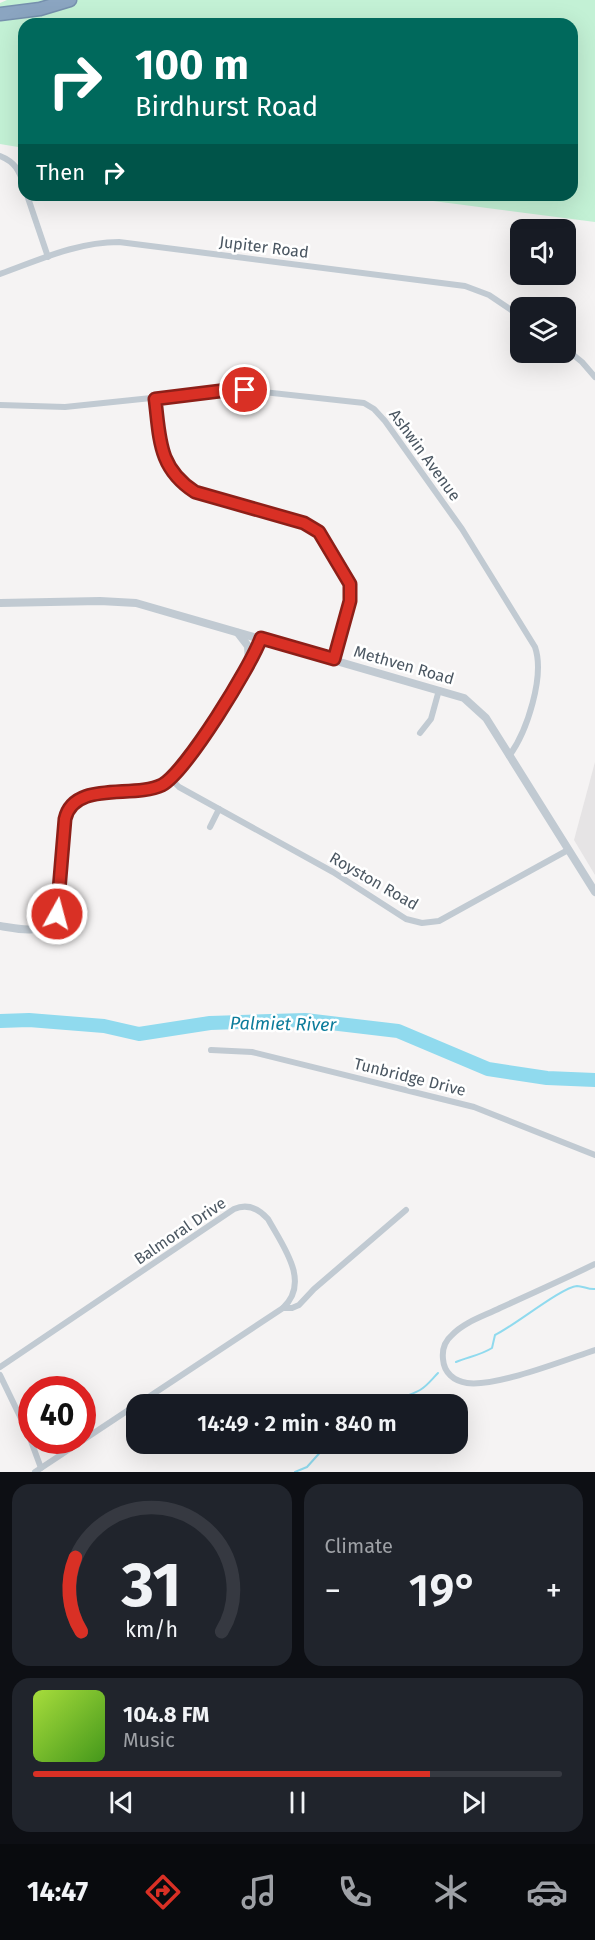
<!DOCTYPE html>
<html lang="en">
<head>
<meta charset="utf-8">
<style>
	:root { --surface:#171b24; --page:#20242c; --text:#f1f3f6; --muted:#9ea1a6; --line:#363941; --accent:#d93025 }
	body { margin:0; font-family:"Fira Sans",sans-serif; background:var(--page); color:var(--text); height:100vh; display:flex; flex-direction:column; font-size:22px; white-space:nowrap }
	* { box-sizing:border-box; margin:0 }
	p { font-size:20px; color:var(--muted) }
	.icon { flex:none; width:33px; height:33px; fill:none; stroke:currentColor; stroke-width:2; stroke-linecap:round; stroke-linejoin:round }
	.map { position:relative; height:1472px; overflow:hidden }
	.side { display:flex; flex-direction:column; gap:12px; padding:12px; background:#0d0f14; flex:1 }
	.side>* { flex:none }
	.hud { position:absolute; left:18px; top:18px; width:560px; height:183px; border-radius:18px; box-shadow:0 6px 24px #0002; background:#00695c; color:#fff; overflow:hidden }
	.fabs { position:absolute; left:510px; top:219px; display:grid; gap:12px }
	.fabs a { display:grid; place-items:center; width:66px; height:66px; border-radius:12px; background:var(--surface); box-shadow:0 6px 24px #0002; font-size:30px }
	.speed { position:absolute; left:18px; top:1376px; display:flex; gap:12px; font-size:30px; font-weight:700; text-align:center }
	.speed>* { display:grid; place-content:center; width:78px; height:78px; border-radius:50%; background:var(--surface); box-shadow:0 6px 24px #0002; line-height:1 }
	.speed .limit { border:9px solid #d22; background:#fff; color:#111 }
	.pin { position:absolute; display:grid; place-items:center; width:51px; height:51px; color:#fff; margin:-26px; border:3px solid #fff; border-radius:50%; box-shadow:0 2px 6px #0007 }
	.me { position:absolute; width:66px; margin:-33px; rotate:7deg; stroke-linejoin:round; filter:drop-shadow(0 0 4px #0008) }
	.turn { display:flex; align-items:center; gap:21px; height:126px; padding:0 18px; font-size:27px }
	.turn .icon { width:78px; height:78px; stroke-width:2.5 }
	.turn b { display:block; font-size:42px; line-height:51px }
	.then { display:flex; align-items:center; height:57px; padding:0 18px; background:#0003; gap:12px; font-size:22px }
	.big { font-size:45px; font-weight:600; line-height:1.1 }
	.side .widget { flex:1; display:flex; flex-direction:column; justify-content:center; gap:9px; min-width:0; padding:0 21px; border-radius:18px; background:var(--page) }
	.side .dial { align-items:center; gap:0 }
	.dial svg { height:156px; overflow:visible; fill:none; stroke:var(--line); stroke-width:7; stroke-linecap:round; text-anchor:middle }
	.dial text { fill:var(--text); stroke:none }
	.song { display:flex; align-items:center; gap:18px }
	.cover { width:72px; height:72px; border-radius:9px; background:linear-gradient(135deg,hsl(80 70% 55%),hsl(100 70% 35%)) }
	.played { height:6px; border-radius:3px; background:linear-gradient(90deg,var(--accent) 75%,var(--line) 75%) }
	.keys { display:flex; justify-content:space-around; direction:ltr }
	.heat { display:flex; justify-content:space-between; align-items:center; font-size:33px; direction:ltr }
	.side .tiles { flex:1; display:grid; gap:12px; grid-template-columns:1fr 1fr }
	.widget:last-child { grid-column:span 2 }
	.trip { position:absolute; left:126px; top:1394px; width:342px; height:60px; border-radius:18px; background:var(--surface); box-shadow:0 6px 24px #0002; font-weight:600; line-height:60px; text-align:center }
	.dock { display:flex; height:96px; justify-content:space-around; align-items:center; background:#090b0e; color:var(--muted) }
	.dock .icon { width:42px; height:42px }
	.dock .on { color:var(--accent) }
	.dock b { font-size:27px; color:var(--text) }
	.map>svg:first-child { display:block }
	.education { fill:#e6e4e5 }
	.green { fill:#c3f1d5 }
	.lines { fill:none; stroke-linecap:round; stroke-linejoin:round }
	.stream { stroke:#90daee; stroke-width:2 }
	.river { stroke:#90daee; stroke-width:14 }
	.motorway-casing { stroke:#7690ad; stroke-width:15 }
	.minor { stroke:#c1cad2; stroke-width:6 }
	.tertiary { stroke:#c1cad2; stroke-width:8 }
	.motorway { stroke:#8ba5c1; stroke-width:12 }
	.route-casing { stroke:#8d1f18; stroke-width:15 }
	.route { stroke:#d93025; stroke-width:10 }
	.labels { text-anchor:middle; dominant-baseline:central; stroke-width:5; stroke-linejoin:round; paint-order:stroke }
	.street-label { font-size:16px; fill:#4a5661; stroke:#fff }
	.water-label { font-size:18px; font-style:italic; fill:#0c7c9b; stroke:#fff }
</style>
</head>
<body>
<div class="map">
<svg width="595" height="1472" viewBox="0 0 595 1472">
	<rect width="100%" height="100%" fill="#f5f3f3"/>
	<path class="education" d="M595,762V875L574,840Z"/>
	<path class="green" d="M7,0H595V222L387,195H572V24H24V148L0,144V3Z"/>
	<g class="lines">
		<g class="stream">
			<path d="M456,1362C468,1357 481,1355 492,1348L495,1335C514,1326 562,1287 577,1286C583,1286 589,1290 595,1289"/>
			<path d="M393,1404C401,1397 411,1395 420,1390C427,1386 432,1379 438,1373"/>
			<path d="M295,1472L307,1467L324,1448L342,1450L351,1443"/>
		</g>
		<path class="river" d="M0,1021L29,1020L104,1026L139,1034L210,1023L305,1020L398,1031L488,1069L547,1078L595,1080"/>
		<defs>
			<path id="motorway" d="M0,14L40,9L70,0"/>
		</defs>
		<use href="#motorway" class="motorway-casing"/>
		<g class="minor">
			<path d="M0,156C15,162 19,170 24,185"/>
			<path d="M27,195L48,257"/>
			<path d="M0,274C39,260 77,242 119,242L465,286L489,295L520,316"/>
			<path d="M566,349L582,362L595,377"/>
			<path d="M155,399L163,456L174,474L184,484L203,496L310,525L322,536L347,578L351,590L350,601L334,659"/>
			<path d="M0,405L65,407L228,390H245L364,403L374,409L385,421L462,529L535,647C545,676 527,732 509,756"/>
			<path d="M420,733L431,719L439,690"/>
			<path d="M171,779L179,787L333,872L406,919L422,923L439,921L568,850"/>
			<path d="M210,827L219,809"/>
			<path d="M211,1050L252,1052L474,1107L595,1155"/>
			<path d="M595,1264C564,1279 531,1294 500,1308C484,1316 464,1322 452,1335C445,1341 442,1350 443,1359C444,1373 454,1381 467,1383C497,1387 565,1360 595,1350"/>
			<path d="M283,1308H292L299,1305L314,1289L406,1210"/>
			<path d="M0,1367L234,1209C248,1203 259,1209 268,1219C283,1246 311,1282 283,1308L138,1404"/>
			<path d="M0,1375L28,1433L41,1468"/>
			<path d="M35,1472L136,1405"/>
		</g>
		<g class="tertiary">
			<path d="M0,603L100,601L136,603L464,698L486,718L595,892"/>
			<path d="M238,633L248,646L249,662"/>
			<path d="M0,926C19,929 37,934 53,921L59,904L67,810C88,781 132,799 161,785C168,781 175,777 179,771C195,751 209,727 223,706C237,684 252,662 261,638"/>
		</g>
		<use href="#motorway" class="motorway"/>
	</g>
	<g class="lines">
		<defs>
			<path id="route" d="M57,914L65,819C74,780 133,799 162,785C186,772 251,666 261,638L334,659L350,601V584L319,532L304,523L195,492C158,468 160,439 155,399L228,390H245"/>
		</defs>
		<use href="#route" class="route-casing"/>
		<use href="#route" class="route"/>
	</g>
	<g class="labels">
		<g class="street-label">
			<text transform="translate(264 247) rotate(7)">Jupiter Road</text>
			<text transform="translate(425 455) rotate(54)">Ashwin Avenue</text>
			<text transform="translate(404 665) rotate(16)">Methven Road</text>
			<text transform="translate(374 881) rotate(30)">Royston Road</text>
			<text transform="translate(410 1077) rotate(14)">Tunbridge Drive</text>
			<text transform="translate(180 1231) rotate(-34)">Balmoral Drive</text>
		</g>
		<g class="water-label">
			<text transform="translate(283 1024) rotate(1)">Palmiet River</text>
		</g>
	</g>
</svg>
<div class="fabs">
<a><svg class="icon" aria-label="sound" viewBox="0 0 24 24"><path d="M4 9h4l5-4v14l-5-4H4zM17 9q2 3 0 6"/></svg></a>
<a><svg class="icon" aria-label="layers" viewBox="0 0 24 24"><path d="M12 4l9 5-9 5-9-5zM3 14l9 5 9-5"/></svg></a>
</div>
<div class="speed"><div class="limit">40</div></div>
<div class="pin" style="left:245px;top:390px;background:#d93025"><svg class="icon" aria-label="arrive" viewBox="0 0 24 24"><path d="M6 21V4h12l-3 4 3 4H6"/></svg></div>
<svg class="me" style="left:57px;top:914px" viewBox="-20 -20 40 40"><circle r="17" fill="#d93025" stroke="#fff" stroke-width="3"/><path d="M0-11L8 9 0 5-8 9z" fill="#fff"/></svg>
<div class="trip">14:49 · 2 min · 840 m</div>
<div class="hud">
<div class="turn"><svg class="icon" aria-label="right" viewBox="0 0 24 24"><path d="M7 20v-9h11M14 6l5 5-5 5"/></svg><div><b>100 m</b>Birdhurst Road</div></div>
<div class="then">Then<svg class="icon" aria-label="right" viewBox="0 0 24 24"><path d="M7 20v-9h11M14 6l5 5-5 5"/></svg></div>
</div>
</div>
<section class="side">
<div class="tiles">
<div class="widget dial"><svg viewBox="0 0 100 80">
<path d="M14 69A42 42 0 1 1 86 69"/>
<path d="M14 69A42 42 0 0 1 11 31" stroke="#d93025"/>
<text x="50" y="56" font-size="32" font-weight="700">31</text>
<text x="50" y="72" font-size="11">km/h</text>
</svg></div>
<div class="widget"><p>Climate</p>
<div class="heat"><a>−</a><b class="big">19°</b><a>+</a></div>
</div>
<div class="widget">
<div class="song"><i class="cover"></i><div><b>104.8 FM</b><p>Music</p></div></div>
<div class="played"></div>
<div class="keys"><svg class="icon" aria-label="previous" viewBox="0 0 24 24"><path d="M18 5L8 12l10 7zM5 5v14"/></svg><svg class="icon" aria-label="pause" viewBox="0 0 24 24"><path d="M8 5v14M16 5v14"/></svg><svg class="icon" aria-label="next" viewBox="0 0 24 24"><path d="M6 5l10 7-10 7zM19 5v14"/></svg></div>
</div>
</div>
</section>
<nav class="dock">
<b>14:47</b>
<svg class="icon on" aria-label="directions" viewBox="0 0 24 24"><path d="M12 3l9 9-9 9-9-9zM9 14v-3h6M13 9l2 2-2 2"/></svg>
<svg class="icon" aria-label="music" viewBox="0 0 24 24"><path d="M9 18V5l10-2v13"/><circle cx="6" cy="18" r="3"/><circle cx="16" cy="16" r="3"/></svg>
<svg class="icon" aria-label="phone" viewBox="0 0 24 24"><path d="M5 4h4l2 5-3 2q2 4 5 5l2-3 5 2v4C11 20 4 13 5 4z"/></svg>
<svg class="icon" aria-label="climate" viewBox="0 0 24 24"><path d="M12 3v18M4 7l16 10M4 17L20 7"/></svg>
<svg class="icon" aria-label="car" viewBox="0 0 24 24"><path d="M5 17H2v-5l4-1 3-4h7l3 4 3 1v5h-3M9 17h6M6 11h13"/><circle cx="7" cy="17" r="2"/><circle cx="17" cy="17" r="2"/></svg>
</nav>
</body>
</html>
